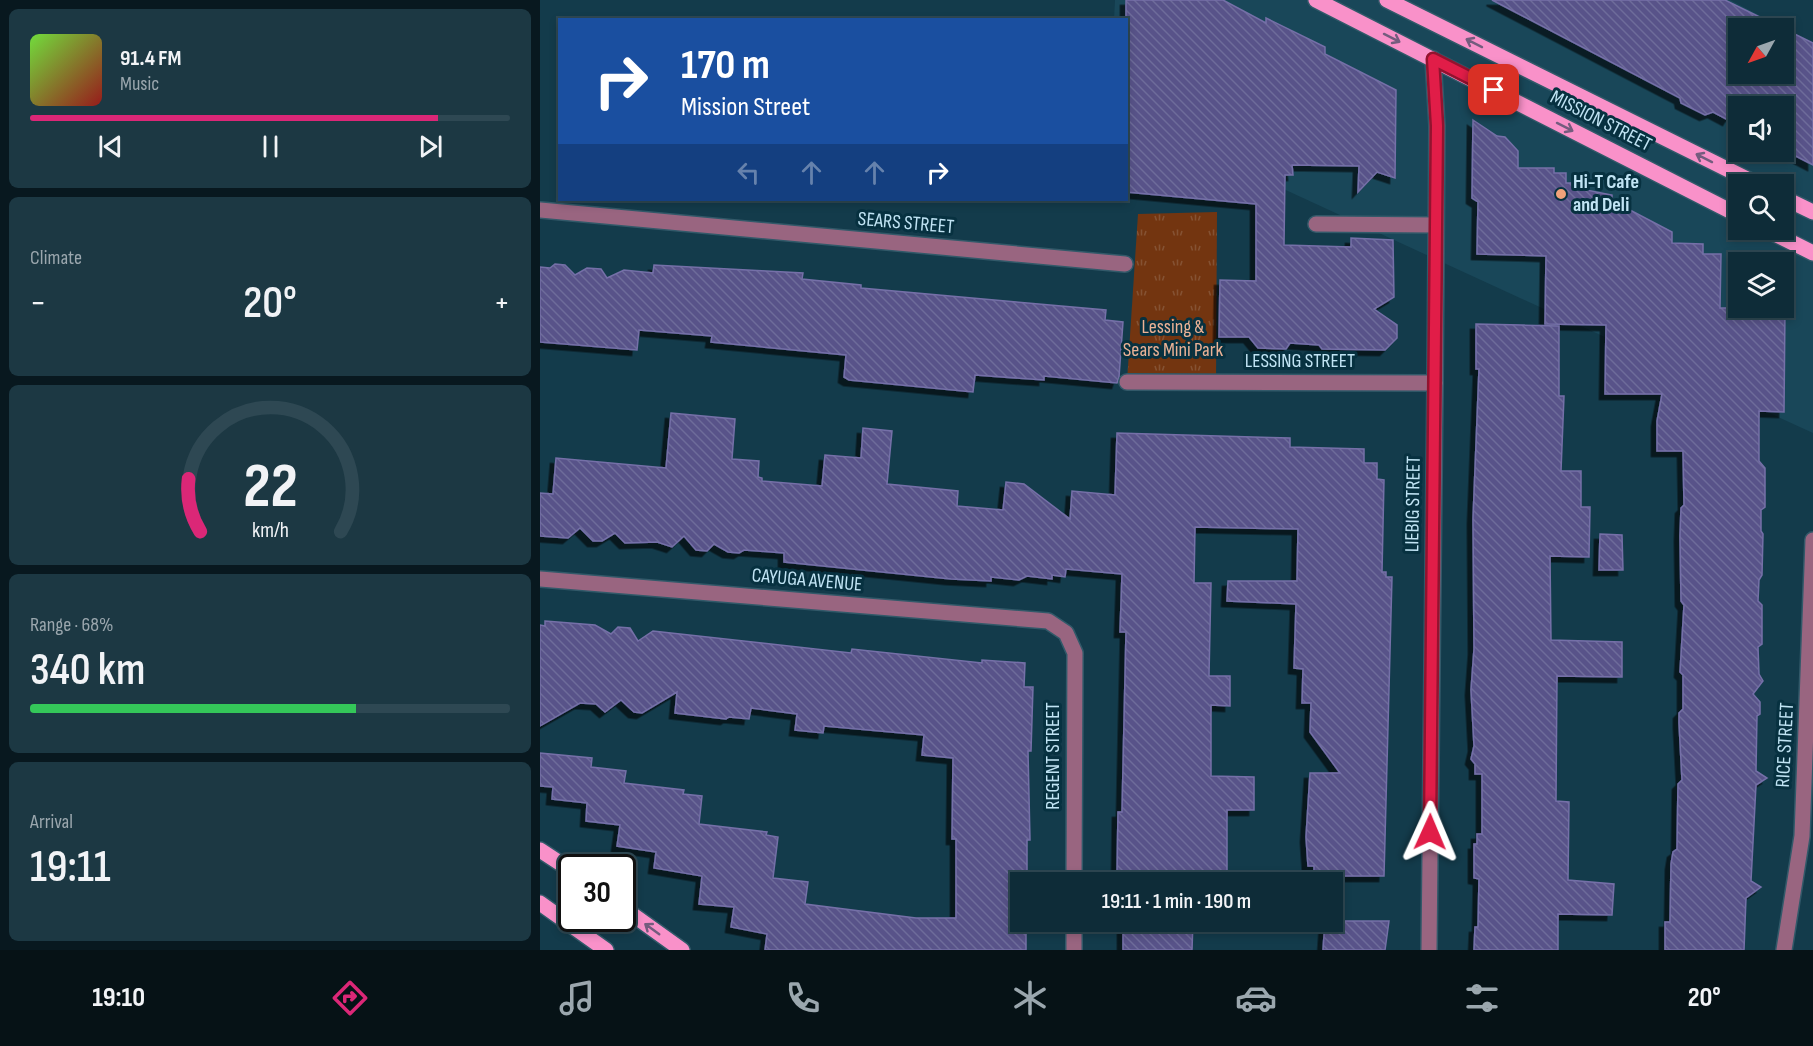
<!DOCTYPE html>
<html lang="en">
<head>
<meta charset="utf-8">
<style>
	:root { --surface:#0e2c38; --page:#1c3843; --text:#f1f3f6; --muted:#9ba7ae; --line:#2e4853; --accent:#db2777 }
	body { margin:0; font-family:"Sofia Sans Condensed",sans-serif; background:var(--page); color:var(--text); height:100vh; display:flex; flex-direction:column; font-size:22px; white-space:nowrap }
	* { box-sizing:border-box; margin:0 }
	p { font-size:20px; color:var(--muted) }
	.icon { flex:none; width:33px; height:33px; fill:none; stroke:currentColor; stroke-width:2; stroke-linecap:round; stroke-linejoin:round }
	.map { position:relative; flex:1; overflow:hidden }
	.panel { display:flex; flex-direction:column; gap:9px; padding:9px; background:#08181f; width:540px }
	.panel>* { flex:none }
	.guide { position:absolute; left:18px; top:18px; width:570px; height:183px; border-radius:0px; box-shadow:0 3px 9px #0003,0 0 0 2px var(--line); background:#1a4fa0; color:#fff; overflow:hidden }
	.needle { width:39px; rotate:230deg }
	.buttons { position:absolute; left:1188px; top:18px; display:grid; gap:12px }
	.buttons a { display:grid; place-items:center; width:66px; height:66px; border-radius:0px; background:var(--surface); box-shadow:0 3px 9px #0003,0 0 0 2px var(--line); font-size:30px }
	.speed { position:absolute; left:18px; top:854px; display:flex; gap:12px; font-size:30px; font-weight:700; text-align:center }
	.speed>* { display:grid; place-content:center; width:78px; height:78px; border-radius:50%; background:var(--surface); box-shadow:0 3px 9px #0003,0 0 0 2px var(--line); line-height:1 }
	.speed .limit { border:3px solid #111; border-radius:9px; background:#fff; color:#111 }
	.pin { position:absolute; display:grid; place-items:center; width:51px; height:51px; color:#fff; margin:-26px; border-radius:12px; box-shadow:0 3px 9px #0006 }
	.me { position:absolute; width:66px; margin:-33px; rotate:1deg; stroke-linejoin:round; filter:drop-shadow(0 0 4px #0008) }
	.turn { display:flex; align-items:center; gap:21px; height:126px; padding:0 24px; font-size:27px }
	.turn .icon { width:78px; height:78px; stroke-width:2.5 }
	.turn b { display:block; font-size:42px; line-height:51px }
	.lanes { display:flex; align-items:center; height:57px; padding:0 24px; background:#0003; justify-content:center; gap:30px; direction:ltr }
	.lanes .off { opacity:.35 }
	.big { font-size:45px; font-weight:600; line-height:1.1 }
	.panel .tile { flex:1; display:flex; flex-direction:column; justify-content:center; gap:9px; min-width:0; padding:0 21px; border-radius:9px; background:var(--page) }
	.panel .dial { align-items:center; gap:0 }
	.dial svg { height:156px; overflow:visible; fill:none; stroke:var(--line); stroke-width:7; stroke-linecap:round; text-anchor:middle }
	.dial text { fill:var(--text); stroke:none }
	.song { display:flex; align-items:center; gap:18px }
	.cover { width:72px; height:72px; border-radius:9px; background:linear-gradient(135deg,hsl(100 70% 55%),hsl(0 70% 35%)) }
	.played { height:6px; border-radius:3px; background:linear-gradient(90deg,var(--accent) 85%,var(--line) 85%) }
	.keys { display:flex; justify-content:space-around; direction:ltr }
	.heat { display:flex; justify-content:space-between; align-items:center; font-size:33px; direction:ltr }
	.charge { height:9px; border-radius:4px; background:linear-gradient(90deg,#34c759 68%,var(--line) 0) }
	.trip { position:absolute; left:470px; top:872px; width:333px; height:60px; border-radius:0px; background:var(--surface); box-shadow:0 3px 9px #0003,0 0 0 2px var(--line); font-weight:600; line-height:60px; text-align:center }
	.tab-bar { display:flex; height:96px; justify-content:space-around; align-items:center; background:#061216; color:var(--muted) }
	.tab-bar .icon { width:42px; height:42px }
	.tab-bar .on { color:var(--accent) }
	.tab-bar b { font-size:27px; color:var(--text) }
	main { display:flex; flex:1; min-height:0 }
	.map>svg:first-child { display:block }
	.built { fill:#194759; fill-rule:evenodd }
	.grass { fill:url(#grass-tufts) }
	.building { fill:url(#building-back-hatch); stroke:#7570a8; stroke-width:1.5; fill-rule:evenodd; filter:url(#shadow) }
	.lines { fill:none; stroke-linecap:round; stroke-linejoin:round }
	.minor-casing { stroke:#325969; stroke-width:18 }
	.major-casing { stroke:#325969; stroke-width:18 }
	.minor { stroke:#996580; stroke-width:15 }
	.major { stroke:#f991c9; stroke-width:15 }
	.oneway { stroke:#745c7e }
	.route-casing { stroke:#92132f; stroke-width:15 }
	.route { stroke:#e11d48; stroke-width:10 }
	.poi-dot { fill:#f0a27a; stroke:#073140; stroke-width:2 }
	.labels { text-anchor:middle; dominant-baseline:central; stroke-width:6; stroke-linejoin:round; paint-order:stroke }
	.street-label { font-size:20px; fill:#c1e4f4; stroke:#073140 }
	.poi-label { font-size:20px; font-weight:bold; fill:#c1e4f4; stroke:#073140; text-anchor:start }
	.park-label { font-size:20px; fill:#ecb295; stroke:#073140 }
</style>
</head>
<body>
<main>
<section class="panel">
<div class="tile">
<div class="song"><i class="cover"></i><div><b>91.4 FM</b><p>Music</p></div></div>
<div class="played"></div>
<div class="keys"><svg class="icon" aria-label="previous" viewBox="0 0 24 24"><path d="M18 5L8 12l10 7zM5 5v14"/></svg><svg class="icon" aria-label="pause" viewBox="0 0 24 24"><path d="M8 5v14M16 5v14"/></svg><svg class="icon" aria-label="next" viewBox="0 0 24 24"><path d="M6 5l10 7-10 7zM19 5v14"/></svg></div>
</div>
<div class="tile"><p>Climate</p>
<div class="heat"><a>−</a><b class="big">20°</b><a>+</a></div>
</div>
<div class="tile dial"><svg viewBox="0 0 100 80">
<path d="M14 69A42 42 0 1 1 86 69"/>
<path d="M14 69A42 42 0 0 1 8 42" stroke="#db2777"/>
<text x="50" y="56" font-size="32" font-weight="700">22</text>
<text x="50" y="72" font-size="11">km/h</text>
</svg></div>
<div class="tile"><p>Range · 68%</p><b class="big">340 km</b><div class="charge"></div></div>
<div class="tile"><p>Arrival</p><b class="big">19:11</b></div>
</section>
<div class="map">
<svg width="1273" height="950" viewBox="0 0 1273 950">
	<defs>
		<pattern id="grass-tufts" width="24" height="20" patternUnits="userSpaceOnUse" patternTransform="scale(1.5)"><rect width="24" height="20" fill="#733510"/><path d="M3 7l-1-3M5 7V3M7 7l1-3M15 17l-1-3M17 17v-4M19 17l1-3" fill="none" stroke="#855233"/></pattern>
		<pattern id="building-back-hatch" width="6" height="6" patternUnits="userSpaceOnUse" patternTransform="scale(1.5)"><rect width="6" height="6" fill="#585389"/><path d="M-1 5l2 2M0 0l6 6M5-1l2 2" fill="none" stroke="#6e6c9a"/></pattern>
		<filter id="shadow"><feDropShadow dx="-5.5" dy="5.5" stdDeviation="0" flood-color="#0009"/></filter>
	</defs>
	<rect width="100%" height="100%" fill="#133b4b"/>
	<path class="built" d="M575,0H1190L1273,43V433L587,117L586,20H574ZM1198,28H1244V74H1198ZM1198,106H1244V152H1198ZM1198,184H1244V230H1198ZM1198,262H1244V308H1198Z"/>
	<path class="grass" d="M677,212L676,382H587L598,214Z"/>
	<g class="building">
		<path d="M586,0H683L726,23V18L785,47V54L856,90L855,178L837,172L818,192L819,166L752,165L753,175H745L744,245L811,247V238L853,240L854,297L834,309L857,325V338L845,350L782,349L779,345L750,343L746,349L718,348L709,337H679L680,280L716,281V204L586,192Z"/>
		<path d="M952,0H1185L1273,43V165L1244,150V106H1198V119L1191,115L1188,120L1173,112L1165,115L1141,103L1140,98ZM1198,28H1244V74H1198Z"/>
		<path d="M933,120L957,136L965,137L978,151V168H1014V173H1026V183H1041V189L1072,195V204H1088V209L1132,232V243L1163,244V254H1181L1180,308H1245L1244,412L1219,411V461L1225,468V507L1221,510V531L1223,534L1222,575L1219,580L1218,601L1222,605V644L1218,647L1219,674L1223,681L1213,694L1220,702V714L1217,716L1216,771L1227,778L1216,785L1211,881L1221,887L1206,898L1204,950H1125V922H1130L1131,864L1133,852L1137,849L1138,784L1142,780L1139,723V713L1143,709V675L1140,672L1144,605L1141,601L1140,536L1141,508L1144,505L1143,451H1117V421L1122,394H1065L1066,325L1005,324L1006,256L937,254L938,202L932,198Z"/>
		<path d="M15,264L25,265L35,275L47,268L61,269L67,278L84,270L113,273L114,265L263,273L262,279L321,285V288L566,310L565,320L583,322L579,377L577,383L504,376V380L435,375L433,392L309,380L304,377L306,355L171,342L172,336L99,330L97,350L0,342V267L10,268Z"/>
		<path d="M936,324L1019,326V396H1024L1021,471H1041V507H1050L1049,557L1010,556L1011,640L1082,642V677L1017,676L1016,801L1029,802L1028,880L1074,884L1072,915L1018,914V950H934L935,927H938L939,879L934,878V844H937V834H942V774H935V764L931,759L934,746L931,690L934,649L933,519L939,369H936Z"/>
		<path d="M131,413L195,419L192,459L219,461L218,477L222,478V481L282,486L285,455L321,458L323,428L352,431L347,484L418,491L417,506L463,510L466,482L484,484L530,519L532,491L575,495L577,433L750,438V447L824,449V463H837V479L844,480L842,572H846V577H852L844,876H774V866H768L766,837L770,773H800L770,732L771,703H762L763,669L754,668L756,604L687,601L688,581H757L758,529L655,527L654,583H671L669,676H690V706L671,705V776L714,777V810H687V876L658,875V882H581V875H577L578,812H582L586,632H580L582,574L526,569L525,577L512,575V579L487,576L479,580L451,577V581L411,579L244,562V553L204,550L199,553L188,552L174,544L167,551L156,550L144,536L132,547L117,542L85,543L75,533L62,541H53L40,528L28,538L0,536V493L13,494L16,458L126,468Z"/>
		<path d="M1060,534L1082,535L1083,570H1059Z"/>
		<path d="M5,621L55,625L71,634L78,627L90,628L98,641L113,631L311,653L312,649L442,663V660L485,663L484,687H493L491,751H488L490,840H487V882H480V921H486V950H225L227,934L191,927L194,907L159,904L162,876L114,868L116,852L77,846L80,825L46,821L47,803L12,799L13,787L0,786V753L52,758L51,767L86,771L84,783L144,790L143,794L162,796L159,824L227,832L226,835L238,837L233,878L268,882L265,904L376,918H416V839H412L413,758L382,755L384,735L284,726L283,733L255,730L257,714L211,708L209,719L189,717L186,719L135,713L137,692L102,713L94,712L81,700L65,712L56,704L40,703L0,726V625L5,626Z"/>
		<path d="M583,921H653L652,950H583Z"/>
		<path d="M785,921H849L845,950H783Z"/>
	</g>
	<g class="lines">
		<defs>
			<g id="minor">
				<path d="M0,210L585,264"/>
				<path d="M776,224L895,225"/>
				<path d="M587,382L895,383"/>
				<path d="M0,579L508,621L526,633L535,653L534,882"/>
				<path d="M534,950V921"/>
				<path d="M889,950L895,383L897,126L893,59"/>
				<path d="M1244,950L1262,836L1273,540"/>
			</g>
			<g id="major">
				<path d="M776,0L1198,215"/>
				<path d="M847,0L1217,184"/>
				<path d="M1244,198L1273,212"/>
				<path d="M1227,230L1273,253"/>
				<path d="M0,850L32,871"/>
				<path d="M0,903L66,950"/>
				<path d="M82,907L142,950"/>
			</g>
		</defs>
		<use href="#minor" class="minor-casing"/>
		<use href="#major" class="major-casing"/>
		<use href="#minor" class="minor"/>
		<use href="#major" class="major"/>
	</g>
	<defs><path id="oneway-shaft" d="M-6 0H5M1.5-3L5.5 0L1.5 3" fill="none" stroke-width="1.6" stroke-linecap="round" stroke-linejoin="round" transform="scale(1.5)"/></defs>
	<g class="oneway">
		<use href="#oneway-shaft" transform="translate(852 38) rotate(27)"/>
		<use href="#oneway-shaft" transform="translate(934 43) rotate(-153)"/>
		<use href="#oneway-shaft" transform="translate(1025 127) rotate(27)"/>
		<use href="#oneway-shaft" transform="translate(1164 158) rotate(-153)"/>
		<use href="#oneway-shaft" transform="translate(112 929) rotate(-144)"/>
	</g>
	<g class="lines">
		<defs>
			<path id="route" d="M890,832L897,126L893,59L954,90"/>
		</defs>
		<use href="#route" class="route-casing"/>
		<use href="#route" class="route"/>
	</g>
	<circle class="poi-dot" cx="1021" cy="194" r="6"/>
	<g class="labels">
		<g class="street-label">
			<text transform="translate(1061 121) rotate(27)">MISSION STREET</text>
			<text transform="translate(366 223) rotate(5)">SEARS STREET</text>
			<text x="760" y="361">LESSING STREET</text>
			<text transform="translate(873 504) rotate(-89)">LIEBIG STREET</text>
			<text transform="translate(267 580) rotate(5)">CAYUGA AVENUE</text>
			<text transform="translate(1245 745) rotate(-87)">RICE STREET</text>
			<text transform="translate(513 756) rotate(-90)">REGENT STREET</text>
		</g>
		<g class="poi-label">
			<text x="1033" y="182">Hi-T Cafe<tspan x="1033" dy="23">and Deli</tspan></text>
		</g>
		<g class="park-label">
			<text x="633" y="327">Lessing &amp;<tspan x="633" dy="23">Sears Mini Park</tspan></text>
		</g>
	</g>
</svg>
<div class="buttons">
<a><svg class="needle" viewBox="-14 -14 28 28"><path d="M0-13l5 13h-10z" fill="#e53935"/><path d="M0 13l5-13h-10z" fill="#9ba7ae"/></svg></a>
<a><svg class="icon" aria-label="sound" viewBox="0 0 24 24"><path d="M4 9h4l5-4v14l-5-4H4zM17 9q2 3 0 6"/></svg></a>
<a><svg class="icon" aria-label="search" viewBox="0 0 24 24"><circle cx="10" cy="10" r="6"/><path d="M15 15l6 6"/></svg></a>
<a><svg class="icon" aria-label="layers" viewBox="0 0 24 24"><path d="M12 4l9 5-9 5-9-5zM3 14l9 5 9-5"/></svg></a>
</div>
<div class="speed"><div class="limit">30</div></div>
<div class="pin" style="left:954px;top:90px;background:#d93025"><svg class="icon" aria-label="arrive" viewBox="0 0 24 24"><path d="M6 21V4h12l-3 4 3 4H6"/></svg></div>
<svg class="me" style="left:890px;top:832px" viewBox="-20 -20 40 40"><path d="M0-17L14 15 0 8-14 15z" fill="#e11d48" stroke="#fff" stroke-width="4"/></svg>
<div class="trip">19:11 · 1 min · 190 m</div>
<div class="guide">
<div class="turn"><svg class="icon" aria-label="right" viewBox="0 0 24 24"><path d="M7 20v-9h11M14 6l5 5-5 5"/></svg><div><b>170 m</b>Mission Street</div></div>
<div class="lanes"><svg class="icon off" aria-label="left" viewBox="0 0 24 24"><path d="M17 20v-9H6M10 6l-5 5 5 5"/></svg><svg class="icon off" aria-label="ahead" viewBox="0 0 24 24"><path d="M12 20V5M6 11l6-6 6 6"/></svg><svg class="icon off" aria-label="ahead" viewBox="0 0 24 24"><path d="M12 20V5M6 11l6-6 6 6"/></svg><svg class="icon" aria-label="right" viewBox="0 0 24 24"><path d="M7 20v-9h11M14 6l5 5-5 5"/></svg></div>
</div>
</div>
</main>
<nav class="tab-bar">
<b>19:10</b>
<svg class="icon on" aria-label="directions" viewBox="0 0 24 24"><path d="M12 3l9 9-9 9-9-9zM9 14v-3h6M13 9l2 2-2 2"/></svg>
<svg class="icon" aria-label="music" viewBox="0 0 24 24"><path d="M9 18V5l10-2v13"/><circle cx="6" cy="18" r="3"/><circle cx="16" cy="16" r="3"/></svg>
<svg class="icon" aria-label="phone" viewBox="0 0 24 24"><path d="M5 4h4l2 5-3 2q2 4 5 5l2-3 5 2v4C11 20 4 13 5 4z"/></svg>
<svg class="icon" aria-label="climate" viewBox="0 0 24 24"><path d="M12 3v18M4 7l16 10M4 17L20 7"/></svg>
<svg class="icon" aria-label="car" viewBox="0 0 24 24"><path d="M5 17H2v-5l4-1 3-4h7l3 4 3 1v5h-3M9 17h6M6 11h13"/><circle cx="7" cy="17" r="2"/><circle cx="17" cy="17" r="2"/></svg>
<svg class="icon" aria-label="filters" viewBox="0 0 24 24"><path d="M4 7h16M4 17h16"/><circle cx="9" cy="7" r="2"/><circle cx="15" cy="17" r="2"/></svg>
<b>20°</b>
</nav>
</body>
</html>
